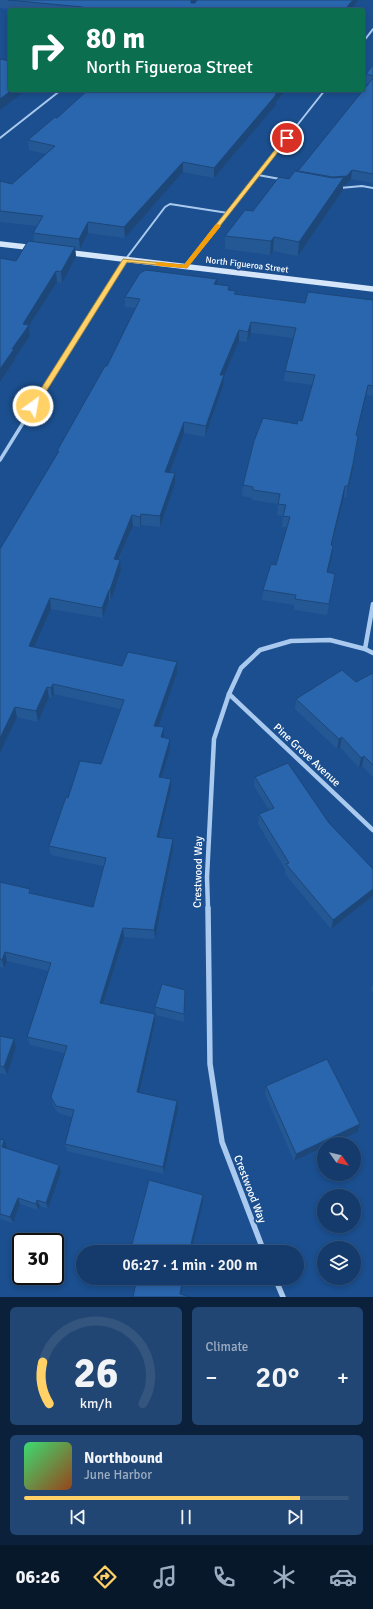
<!DOCTYPE html>
<html lang="en">
<head>
<meta charset="utf-8">
<style>
	:root { --surface:#143b6b; --page:#214673; --text:#f1f3f6; --muted:#9dadc1; --line:#33557e; --accent:#ffd166 }
	body { margin:0; font-family:Signika,sans-serif; background:var(--page); color:var(--text); height:100vh; display:flex; flex-direction:column; font-size:15px; white-space:nowrap }
	* { box-sizing:border-box; margin:0 }
	p { font-size:13px; color:var(--muted) }
	.icon { flex:none; width:22px; height:22px; fill:none; stroke:currentColor; stroke-width:2; stroke-linecap:round; stroke-linejoin:round }
	.map { position:relative; height:1297px; overflow:hidden }
	.panel { display:flex; flex-direction:column; gap:10px; padding:10px; background:#0b203b; flex:1 }
	.panel>* { flex:none }
	.guide { position:absolute; left:8px; top:8px; width:357px; height:84px; border-radius:4px; box-shadow:0 2px 6px #0003,0 0 0 1px var(--line); background:#0b6e4f; color:#fff; overflow:hidden }
	.needle { width:26px; rotate:124deg }
	.buttons { position:absolute; left:317px; top:1137px; display:grid; gap:8px }
	.buttons a { display:grid; place-items:center; width:44px; height:44px; border-radius:50%; background:var(--surface); box-shadow:0 2px 6px #0003,0 0 0 1px var(--line); font-size:20px }
	.speed { position:absolute; left:12px; top:1233px; display:flex; gap:8px; font-size:20px; font-weight:700; text-align:center }
	.speed>* { display:grid; place-content:center; width:52px; height:52px; border-radius:50%; background:var(--surface); box-shadow:0 2px 6px #0003,0 0 0 1px var(--line); line-height:1 }
	.speed .limit { border:2px solid #111; border-radius:6px; background:#fff; color:#111 }
	.pin { position:absolute; display:grid; place-items:center; width:34px; height:34px; color:#fff; margin:-17px; border:2px solid #fff; border-radius:50%; box-shadow:0 1px 4px #0007 }
	.me { position:absolute; width:44px; margin:-22px; rotate:32deg; stroke-linejoin:round; filter:drop-shadow(0 0 3px #0008) }
	.turn { display:flex; align-items:center; gap:14px; height:84px; padding:0 12px; font-size:18px }
	.turn .icon { width:52px; height:52px; stroke-width:2.5 }
	.turn b { display:block; font-size:28px; line-height:34px }
	.big { font-size:30px; font-weight:600; line-height:1.1 }
	.panel .tile { flex:1; display:flex; flex-direction:column; justify-content:center; gap:6px; min-width:0; padding:0 14px; border-radius:6px; background:var(--page) }
	.panel .dial { align-items:center; gap:0 }
	.dial svg { height:104px; overflow:visible; fill:none; stroke:var(--line); stroke-width:7; stroke-linecap:round; text-anchor:middle }
	.dial text { fill:var(--text); stroke:none }
	.song { display:flex; align-items:center; gap:12px }
	.cover { width:48px; height:48px; border-radius:6px; background:linear-gradient(135deg,hsl(140 70% 55%),hsl(20 70% 35%)) }
	.played { height:4px; border-radius:2px; background:linear-gradient(90deg,var(--accent) 85%,var(--line) 85%) }
	.keys { display:flex; justify-content:space-around; direction:ltr }
	.heat { display:flex; justify-content:space-between; align-items:center; font-size:22px; direction:ltr }
	.panel .tiles { flex:1; display:grid; gap:10px; grid-template-columns:1fr 1fr }
	.tile:last-child { grid-column:span 2 }
	.trip { position:absolute; left:76px; top:1245px; width:228px; height:40px; border-radius:20px; background:var(--surface); box-shadow:0 2px 6px #0003,0 0 0 1px var(--line); font-weight:600; line-height:40px; text-align:center }
	.tab-bar { display:flex; height:64px; justify-content:space-around; align-items:center; background:#08182b; color:var(--muted) }
	.tab-bar .icon { width:28px; height:28px }
	.tab-bar .on { color:var(--accent) }
	.tab-bar b { font-size:18px; color:var(--text) }
	.map>svg:first-child { display:block }
	.lines { fill:none; stroke-linecap:round; stroke-linejoin:round }
	.service { stroke:#a9c9ee; stroke-width:2 }
	.minor-far4 { stroke:#a9c9ee; stroke-width:2 }
	.minor-far3 { stroke:#a9c9ee; stroke-width:2.5 }
	.minor-far2 { stroke:#a9c9ee; stroke-width:3.5 }
	.minor-far1 { stroke:#a9c9ee; stroke-width:4.5 }
	.minor { stroke:#a9c9ee; stroke-width:5.5 }
	.secondary { stroke:#d6e6fa; stroke-width:5.5 }
	.wall { fill:#245895 }
	.shaded-wall { fill:#1d4779 }
	.building { fill:#2a66ad; stroke:#1d4779 }
	.route { fill:#ffd166; stroke:#a68842 }
	.slow { fill:#f59e0b }
	.labels { text-anchor:middle; dominant-baseline:central; stroke-width:4; stroke-linejoin:round; paint-order:stroke }
	.far-street-label { font-size:9px; fill:#fff; stroke:#1b4f8f }
	.street-label { font-size:11px; fill:#fff; stroke:#1b4f8f }
</style>
</head>
<body>
<div class="map">
<svg width="373" height="1297" viewBox="0 0 373 1297">
	<rect width="100%" height="100%" fill="#1b4f8f"/>
	<g class="lines">
		<g class="service">
			<path d="M258,175L280,179"/>
			<path d="M340,188L362,186L373,188"/>
			<path d="M125,260L165,207L170,204L228,213"/>
		</g>
		<g class="minor-far4">
			<path d="M363,42L373,29"/>
			<path d="M0,138L61,90"/>
			<path d="M272,157L325,90"/>
		</g>
		<g class="minor-far3">
			<path d="M185,267L273,156"/>
			<path d="M67,353L125,260"/>
		</g>
		<path class="minor-far2" d="M0,460L67,352"/>
		<g class="minor-far1">
			<path d="M365,649L373,653"/>
			<path d="M229,694L373,830"/>
			<path d="M208,909L207,877L214,739L229,694L241,668L260,650L291,641L330,640L365,649L373,604"/>
		</g>
		<g class="minor">
			<path d="M208,908L210,1064L222,1142L264,1252"/>
			<path d="M275,1278L283,1297"/>
		</g>
		<g class="secondary">
			<path d="M0,244L35,248"/>
			<path d="M64,252L373,289"/>
		</g>
	</g>
	<g class="wall">
		<path d="M0,0H359L351,10H19L0,8Z"/>
		<path d="M373,65V183L351,179L346,185H343V190L298,256L273,251L270,255L225,249V236L298,172L368,84L365,83L366,74Z"/>
		<path d="M88,90H286L276,102V105L214,178L183,172L125,238L88,233L80,249H75L76,257L62,283L57,282L29,326L30,336L15,358V360L0,382L16,261L34,242L33,233L37,226L0,222V181L12,184L46,154L29,150L28,140L57,118Z"/>
		<path d="M217,279V285L229,286V290L236,291V294L305,303L373,300V396L366,395L357,435V446L352,474L346,497H344L332,546H333L332,557L328,572L335,574L327,615L294,610V605L262,600L263,590L276,565L287,527H282L283,516L277,515L278,504L252,500V498L242,496L243,485L297,424L302,421L312,385L284,381L285,371L294,338L251,333L247,342L239,341L224,376L223,386L205,437L184,433L169,472L175,484L160,527L141,525L140,527L133,526L119,559L121,570L111,601L109,600L103,618L51,609L34,647L122,666L177,662V673L158,726L170,749L162,777L171,789L159,837L173,849L155,939L124,937L104,1003L155,1022L140,1093L177,1101L178,1109L164,1174L67,1151L65,1144L72,1117L58,1113L53,1105L51,1097L65,1053L30,1045L27,1037L49,971L7,961L4,968L0,967V882L30,889L31,893L93,907L103,866L51,855L49,846L68,798L101,764L120,709L54,694L52,698L49,697L38,722L17,717L0,753V549L58,453L57,451L107,366L135,308L125,307V297Z"/>
		<path d="M373,673V777L362,766L359,768L340,747L337,749L295,709L296,699L356,682Z"/>
		<path d="M255,777L329,823L373,869V896L331,929L285,874V869L258,824L259,814L269,810L254,786Z"/>
		<path d="M373,982V993L371,990Z"/>
		<path d="M185,990L184,1022L156,1015L155,1007Z"/>
		<path d="M0,1036L14,1039L16,1047L7,1075L0,1073Z"/>
		<path d="M266,1086L360,1124L358,1132L294,1161L265,1094Z"/>
		<path d="M0,1139L7,1147L6,1149L61,1172L48,1209L40,1206L38,1210L20,1204L13,1223L0,1219Z"/>
	</g>
	<g class="shaded-wall">
		<path d="M191,0H197L191,9Z"/>
		<path d="M353,0H359L351,10H344Z"/>
		<path d="M12,90H26L0,110V99Z"/>
		<path d="M279,90H286L276,102V105L214,178V168Z"/>
		<path d="M183,162V172L125,238L124,227Z"/>
		<path d="M352,170L351,179L346,185H343V190L298,256L299,242L332,186L333,177Z"/>
		<path d="M88,222V233L80,249L79,239Z"/>
		<path d="M274,237L273,251L270,255L271,241Z"/>
		<path d="M75,247L76,257L62,283L61,272Z"/>
		<path d="M56,271L57,282L29,326L30,336L15,358V360L0,382V369L12,349L23,324Z"/>
		<path d="M217,279V289L214,284Z"/>
		<path d="M251,322V333L247,342L248,332Z"/>
		<path d="M239,330V341L224,376L223,386L205,437L206,426L220,375Z"/>
		<path d="M368,385L366,395L354,446L356,435Z"/>
		<path d="M184,422V433L166,482L165,472Z"/>
		<path d="M358,436L352,474L346,497L348,486Z"/>
		<path d="M175,473V484L160,527V516Z"/>
		<path d="M345,486L344,497L329,556L331,545Z"/>
		<path d="M141,514V525L140,527V517Z"/>
		<path d="M132,515L133,526L114,569V559Z"/>
		<path d="M333,546L332,557L325,583L327,572Z"/>
		<path d="M120,560L121,570L111,601L110,590Z"/>
		<path d="M109,590V600L103,618L102,608Z"/>
		<path d="M50,598L51,609L30,656L29,646Z"/>
		<path d="M177,662V673L155,736L154,726Z"/>
		<path d="M53,684L54,694L52,698L51,688Z"/>
		<path d="M47,687L49,697L38,722L36,711Z"/>
		<path d="M15,707L17,717L0,753V738Z"/>
		<path d="M164,727V738L161,747V737Z"/>
		<path d="M342,737L340,747L337,749L339,739Z"/>
		<path d="M170,739V749L159,787V777Z"/>
		<path d="M364,756L362,766L359,768L361,758Z"/>
		<path d="M171,779V789L157,846V837Z"/>
		<path d="M173,839V849L155,939L154,930Z"/>
		<path d="M373,889V896L331,929L333,920Z"/>
		<path d="M123,928L124,937L101,1011L100,1003Z"/>
		<path d="M5,952L7,961L4,968L2,960Z"/>
		<path d="M155,1014V1022L138,1100L137,1092Z"/>
		<path d="M14,1039L16,1047L7,1075L4,1067Z"/>
		<path d="M177,1101L178,1109L164,1174L163,1167Z"/>
		<path d="M360,1124L358,1132L331,1144H324V1147L294,1161L296,1154Z"/>
		<path d="M4,1140L7,1147L4,1154L2,1147Z"/>
		<path d="M59,1165L61,1172L48,1209L46,1203Z"/>
		<path d="M203,1195V1202L191,1252H189Z"/>
		<path d="M18,1198L20,1204L13,1223L10,1217Z"/>
		<path d="M37,1200L40,1206L38,1210L36,1204Z"/>
		<path d="M183,1278H185L180,1297V1294Z"/>
	</g>
	<g class="building">
		<path d="M8,0H191V3H195L197,0H353L344,10H78L83,7Z"/>
		<path d="M0,59L10,61V90H12L0,99Z"/>
		<path d="M373,65V76L366,74Z"/>
		<path d="M373,78V174L352,170L347,176L333,177L298,171Z"/>
		<path d="M88,90H279L275,95H276L214,168L183,162L124,227L88,222L79,239L33,233L43,216L0,211V181L12,184L55,146L28,140L55,117L57,118Z"/>
		<path d="M295,171L333,178L344,177L299,242L274,237L271,241L225,236L245,210L253,211L279,177L289,179Z"/>
		<path d="M28,241L75,247L61,272L56,271L23,324L29,325L12,349H14L0,369V258L16,261Z"/>
		<path d="M146,270L217,279L214,284L229,286L228,290L236,291L234,294L305,303L308,292L373,300V386L368,385L356,435L358,436L353,464L348,486H345L331,545L333,546L327,572L335,574L329,604L295,599L296,595L263,590L271,564L276,565L290,517L283,516L286,505L278,504L280,494L253,490V487L243,485L254,441L263,418L297,424L298,420L302,421L315,375L285,371L296,328L251,322L248,332L239,330L220,375H224L206,426L184,422L165,472L175,473L160,516L141,514L140,517L132,515L114,559L120,560L110,590H109L102,608L50,598L29,646L122,666L128,652L177,662L154,726L164,727L161,737L170,739L159,777L171,779L157,837L173,839L154,930L123,928L100,1003L155,1014L137,1092L177,1101L163,1167L65,1144L74,1110L56,1106L51,1097L67,1046L27,1037L51,963L5,952L2,960L0,959V882L30,889L29,893L93,907L106,858L49,846L66,797L68,798L80,761L101,764L124,700L53,684L51,688L47,687L36,711L15,707L0,738V549L59,451H57L105,366H107L140,299L125,297L140,273Z"/>
		<path d="M342,670L356,682L373,673V765L364,756L361,758L342,737L339,739L296,699Z"/>
		<path d="M288,763L329,823L373,869V889L333,920L286,864L289,863L259,814L274,808L255,777Z"/>
		<path d="M162,984L185,990L184,1014L155,1007Z"/>
		<path d="M0,1036L14,1039L4,1067L0,1066Z"/>
		<path d="M327,1059L360,1124L296,1154L266,1086Z"/>
		<path d="M0,1139L4,1140L2,1147L59,1165L46,1203L37,1200L36,1204L18,1198L10,1217L0,1214Z"/>
		<path d="M149,1180L203,1195L189,1252H130Z"/>
		<path d="M137,1278H183L180,1294L190,1297H133Z"/>
	</g>
	<path class="route" d="M285,137L289,138L187,268L127,262L37,406L36,408H31L30,406L123,259L184,265Z"/>
	<path class="slow" d="M218,224L221,226L187,268L158,266L155,264L158,262L184,265L215,225Z"/>
	<g class="labels">
		<g class="far-street-label">
			<text transform="translate(247 265) rotate(7)">North Figueroa Street</text>
		</g>
		<g class="street-label">
			<text transform="translate(307 755) rotate(43)">Pine Grove Avenue</text>
			<text transform="translate(198 872) rotate(-89)">Crestwood Way</text>
			<text transform="translate(250 1189) rotate(69)">Crestwood Way</text>
		</g>
	</g>
</svg>
<div class="buttons">
<a><svg class="needle" viewBox="-14 -14 28 28"><path d="M0-13l5 13h-10z" fill="#e53935"/><path d="M0 13l5-13h-10z" fill="#9dadc1"/></svg></a>
<a><svg class="icon" aria-label="search" viewBox="0 0 24 24"><circle cx="10" cy="10" r="6"/><path d="M15 15l6 6"/></svg></a>
<a><svg class="icon" aria-label="layers" viewBox="0 0 24 24"><path d="M12 4l9 5-9 5-9-5zM3 14l9 5 9-5"/></svg></a>
</div>
<div class="speed"><div class="limit">30</div></div>
<div class="pin" style="left:287px;top:138px;background:#d93025"><svg class="icon" aria-label="arrive" viewBox="0 0 24 24"><path d="M6 21V4h12l-3 4 3 4H6"/></svg></div>
<svg class="me" style="left:33px;top:406px" viewBox="-20 -20 40 40"><circle r="17" fill="#ffd166" stroke="#fff" stroke-width="3"/><path d="M0-11L8 9 0 5-8 9z" fill="#fff"/></svg>
<div class="trip">06:27 · 1 min · 200 m</div>
<div class="guide">
<div class="turn"><svg class="icon" aria-label="right" viewBox="0 0 24 24"><path d="M7 20v-9h11M14 6l5 5-5 5"/></svg><div><b>80 m</b>North Figueroa Street</div></div>
</div>
</div>
<section class="panel">
<div class="tiles">
<div class="tile dial"><svg viewBox="0 0 100 80">
<path d="M14 69A42 42 0 1 1 86 69"/>
<path d="M14 69A42 42 0 0 1 9 37" stroke="#ffd166"/>
<text x="50" y="56" font-size="32" font-weight="700">26</text>
<text x="50" y="72" font-size="11">km/h</text>
</svg></div>
<div class="tile"><p>Climate</p>
<div class="heat"><a>−</a><b class="big">20°</b><a>+</a></div>
</div>
<div class="tile">
<div class="song"><i class="cover"></i><div><b>Northbound</b><p>June Harbor</p></div></div>
<div class="played"></div>
<div class="keys"><svg class="icon" aria-label="previous" viewBox="0 0 24 24"><path d="M18 5L8 12l10 7zM5 5v14"/></svg><svg class="icon" aria-label="pause" viewBox="0 0 24 24"><path d="M8 5v14M16 5v14"/></svg><svg class="icon" aria-label="next" viewBox="0 0 24 24"><path d="M6 5l10 7-10 7zM19 5v14"/></svg></div>
</div>
</div>
</section>
<nav class="tab-bar">
<b>06:26</b>
<svg class="icon on" aria-label="directions" viewBox="0 0 24 24"><path d="M12 3l9 9-9 9-9-9zM9 14v-3h6M13 9l2 2-2 2"/></svg>
<svg class="icon" aria-label="music" viewBox="0 0 24 24"><path d="M9 18V5l10-2v13"/><circle cx="6" cy="18" r="3"/><circle cx="16" cy="16" r="3"/></svg>
<svg class="icon" aria-label="phone" viewBox="0 0 24 24"><path d="M5 4h4l2 5-3 2q2 4 5 5l2-3 5 2v4C11 20 4 13 5 4z"/></svg>
<svg class="icon" aria-label="climate" viewBox="0 0 24 24"><path d="M12 3v18M4 7l16 10M4 17L20 7"/></svg>
<svg class="icon" aria-label="car" viewBox="0 0 24 24"><path d="M5 17H2v-5l4-1 3-4h7l3 4 3 1v5h-3M9 17h6M6 11h13"/><circle cx="7" cy="17" r="2"/><circle cx="17" cy="17" r="2"/></svg>
</nav>
</body>
</html>
